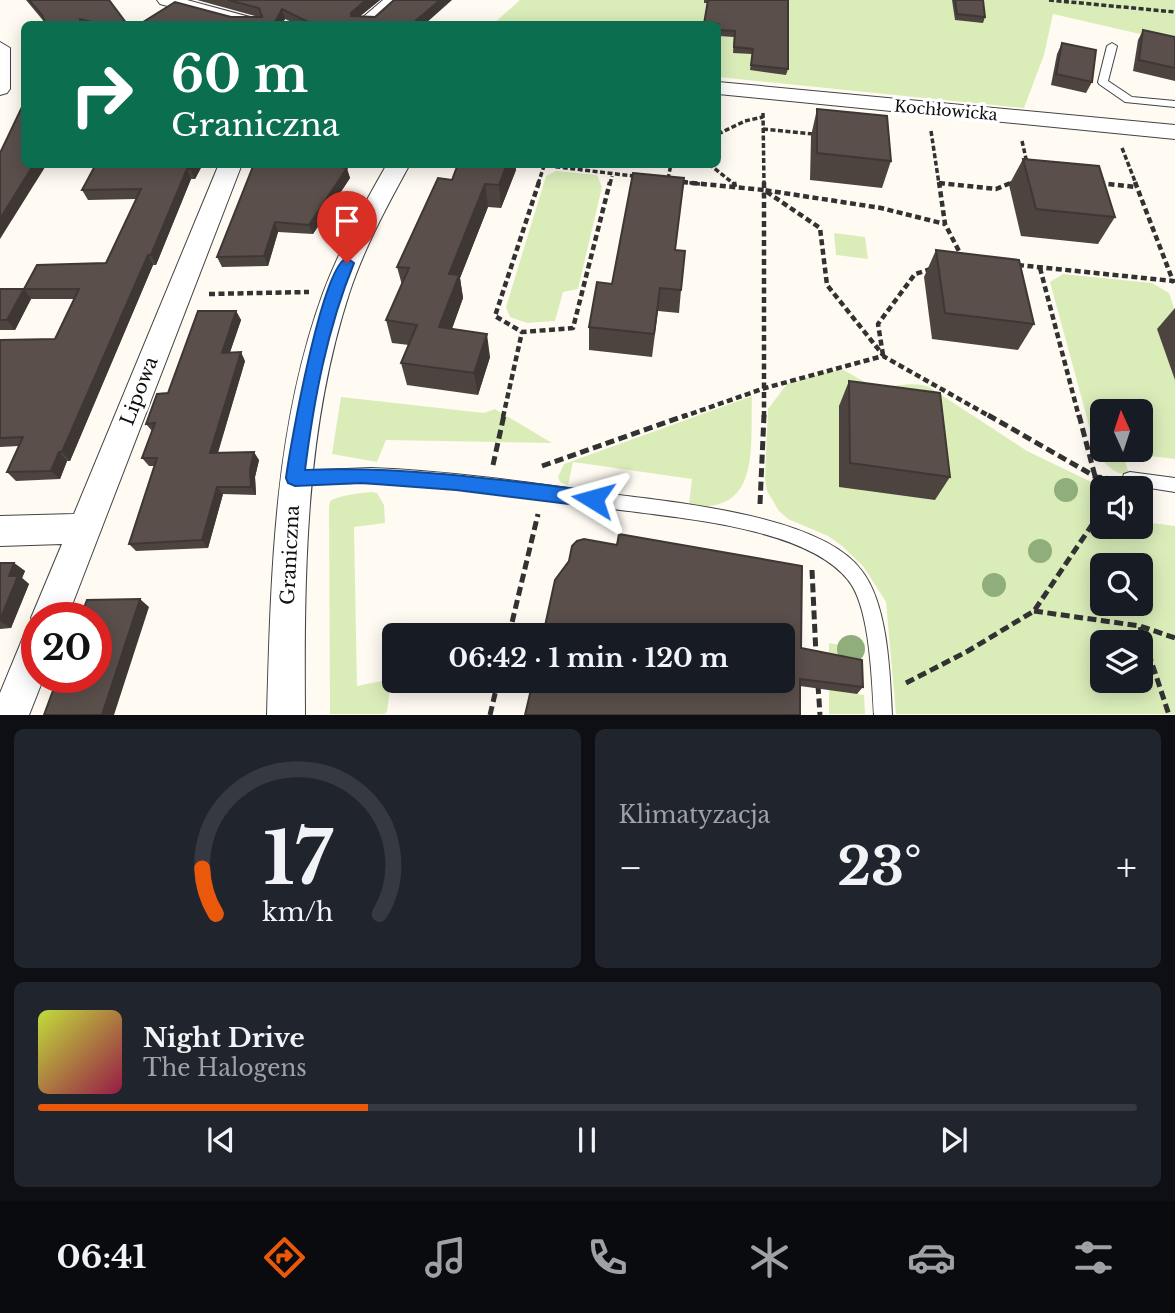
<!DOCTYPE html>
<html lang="pl">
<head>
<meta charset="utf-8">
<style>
	:root { --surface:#171b24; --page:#20242c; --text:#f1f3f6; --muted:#9ea1a6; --line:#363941; --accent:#ea580c }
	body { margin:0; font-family:"Libre Baskerville",serif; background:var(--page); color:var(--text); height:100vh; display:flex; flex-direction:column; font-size:26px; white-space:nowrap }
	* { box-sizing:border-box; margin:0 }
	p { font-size:23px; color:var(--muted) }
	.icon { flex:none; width:38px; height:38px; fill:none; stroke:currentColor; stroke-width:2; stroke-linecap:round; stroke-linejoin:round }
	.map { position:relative; height:715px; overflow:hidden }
	.panel { display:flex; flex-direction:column; gap:14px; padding:14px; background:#0d0f14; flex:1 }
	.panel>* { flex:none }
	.guide { position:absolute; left:21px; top:21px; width:700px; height:147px; border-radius:10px; box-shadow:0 4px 18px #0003; background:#0b6e4f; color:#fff; overflow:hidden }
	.needle { width:46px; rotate:357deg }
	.controls { position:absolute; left:1090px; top:399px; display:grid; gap:14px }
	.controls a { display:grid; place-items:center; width:63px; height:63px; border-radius:10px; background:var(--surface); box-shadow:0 4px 18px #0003; font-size:35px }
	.speed { position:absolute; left:21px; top:602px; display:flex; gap:14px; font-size:35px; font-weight:700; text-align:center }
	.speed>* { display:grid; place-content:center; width:91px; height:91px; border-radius:50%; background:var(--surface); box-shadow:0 4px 18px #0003; line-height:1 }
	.speed .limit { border:10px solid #d22; background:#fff; color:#111 }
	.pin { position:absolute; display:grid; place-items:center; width:60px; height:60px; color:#fff; margin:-72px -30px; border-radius:50% 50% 50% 0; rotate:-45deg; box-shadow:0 0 7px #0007 }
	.pin .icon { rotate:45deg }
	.me { position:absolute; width:77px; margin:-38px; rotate:278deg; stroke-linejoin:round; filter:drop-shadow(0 0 5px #0008) }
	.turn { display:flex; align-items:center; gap:24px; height:147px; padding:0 35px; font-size:32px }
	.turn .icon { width:91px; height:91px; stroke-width:2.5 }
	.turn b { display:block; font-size:49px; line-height:60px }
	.big { font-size:52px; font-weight:800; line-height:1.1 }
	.panel .card { flex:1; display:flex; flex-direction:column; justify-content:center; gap:10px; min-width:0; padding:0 24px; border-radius:10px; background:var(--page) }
	.panel .dial { align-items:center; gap:0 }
	.dial svg { height:182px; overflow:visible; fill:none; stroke:var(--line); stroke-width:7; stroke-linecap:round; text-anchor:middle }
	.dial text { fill:var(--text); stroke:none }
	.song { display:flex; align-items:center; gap:21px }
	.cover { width:84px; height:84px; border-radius:10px; background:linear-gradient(135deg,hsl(70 70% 55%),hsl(340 70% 35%)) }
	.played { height:7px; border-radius:4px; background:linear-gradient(90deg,var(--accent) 30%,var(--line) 30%) }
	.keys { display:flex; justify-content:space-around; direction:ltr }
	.heat { display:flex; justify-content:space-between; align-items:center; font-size:38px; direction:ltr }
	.panel .tiles { flex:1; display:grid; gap:14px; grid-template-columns:1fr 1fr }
	.card:last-child { grid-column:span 2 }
	.trip { position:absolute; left:382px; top:623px; width:413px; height:70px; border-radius:10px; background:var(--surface); box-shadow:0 4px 18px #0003; font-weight:800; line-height:70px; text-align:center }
	.menu { display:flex; height:112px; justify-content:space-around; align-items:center; background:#090b0e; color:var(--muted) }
	.menu .icon { width:49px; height:49px }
	.menu .on { color:var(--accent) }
	.menu b { font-size:32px; color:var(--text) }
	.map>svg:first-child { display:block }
	.green { fill:#daedb9; fill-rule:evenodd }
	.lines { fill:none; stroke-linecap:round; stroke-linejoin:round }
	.lane-casing { stroke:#434343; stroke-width:2 }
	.street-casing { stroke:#434343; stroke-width:2 }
	.path-far2 { stroke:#323232; stroke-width:3.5; stroke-dasharray:5 2.5; stroke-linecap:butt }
	.path-far1 { stroke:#323232; stroke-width:4.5; stroke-dasharray:6 3.5; stroke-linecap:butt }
	.path { stroke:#323232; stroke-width:5; stroke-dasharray:9 4.5; stroke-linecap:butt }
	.lane { fill:#fff; fill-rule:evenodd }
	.street { fill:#fff; fill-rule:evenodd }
	.tree { fill:#90ad7c }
	.wall { fill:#4d4440 }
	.shaded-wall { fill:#3f3734 }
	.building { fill:#5a4f4b; stroke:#3f3734; stroke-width:2 }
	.route { fill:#1a73e8; stroke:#114b97; stroke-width:2 }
	.labels { text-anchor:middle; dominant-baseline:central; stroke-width:7; stroke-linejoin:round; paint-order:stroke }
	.far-street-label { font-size:16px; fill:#101010; stroke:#fff }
	.street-label { font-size:19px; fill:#101010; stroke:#fff }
</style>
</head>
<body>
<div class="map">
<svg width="1175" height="715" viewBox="0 0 1175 715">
	<rect width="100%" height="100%" fill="#fffbf3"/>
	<g class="green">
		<path d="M520,0H1175V42L1053,14L1044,55L1024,108L718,77V24H493Z"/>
		<path d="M556,171L597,175L602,187L578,289L563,292L555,321L527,323L510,317L506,307L546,176Z"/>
		<path d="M834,233L865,237L868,259L836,255Z"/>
		<path d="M1063,274L1152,283L1169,293L1175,311V459L1123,453L1129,475C1113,474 1105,464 1096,451L1050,282ZM1102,411H1141V450H1102Z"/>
		<path d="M843,370C853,374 865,384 873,385C893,389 910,380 929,387L1027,451L1104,488L1102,527H1141V513L1144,522L1175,526V714H896L886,602L863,566L841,545L828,536L788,519L779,511L767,491L765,479L768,409L787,384L830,371ZM1102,565H1141V604H1102ZM1102,642H1141V681H1102Z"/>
		<path d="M752,396C750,445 762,516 689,505L692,479L573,462L568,485L560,482L558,477L564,464Z"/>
		<path d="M341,397L484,413L495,409L552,443L386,440L377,462L332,454Z"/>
		<path d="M371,492L377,493L384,505L385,523L354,527L357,686L391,679L387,712L384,714H330L329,506L331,500C345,495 357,493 371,492Z"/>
		<path d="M829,643L849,647L850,666L842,692L864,695L865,714H829Z"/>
	</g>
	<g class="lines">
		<defs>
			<g id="lane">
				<path d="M1112,43L1117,46L1108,81L1132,97L1175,101V107L1125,102L1099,84L1098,82L1107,46Z"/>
				<path d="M371,468C449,471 526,482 603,493C669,502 821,514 862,571C888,605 890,673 892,715H874C872,681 870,606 848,580C806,527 678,518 613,509C508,493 403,477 296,485L290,483L288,478L290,473L296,471Z"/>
				<path d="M1130,472L1175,478V492L1124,484L1122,479L1124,474Z"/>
			</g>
			<g id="street">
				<path d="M157,0H187L261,20L263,24H235L160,4Z"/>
				<path d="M383,0H403L375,24H355Z"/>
				<path d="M0,42L10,48V89L7,93L0,95Z"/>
				<path d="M718,82L1175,125V139L718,94Z"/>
				<path d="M219,164H242L67,618H37V677H44L29,715H0V693L24,635L37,630L31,618L62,544L0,546V516L74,514Z"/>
				<path d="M387,164H410C387,206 364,248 349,294C305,430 304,573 305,715H267C271,573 274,428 323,293C340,248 363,206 387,164Z"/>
			</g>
		</defs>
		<use href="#lane" class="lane-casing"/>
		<use href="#street" class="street-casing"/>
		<g class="path-far2">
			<path d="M1049,0L1175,12"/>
			<path d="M763,113L764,184"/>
			<path d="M763,129L814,134"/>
			<path d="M931,131L939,184"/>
			<path d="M718,134L745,121L763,117"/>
			<path d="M1022,141L1027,163"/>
			<path d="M1122,148L1136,184"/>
			<path d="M533,164L700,184"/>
			<path d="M709,164L734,184"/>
			<path d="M668,179L671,164"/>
			<path d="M939,183L945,184"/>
			<path d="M1099,183L1105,184"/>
			<path d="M538,184L544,166"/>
			<path d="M610,184L612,176"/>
			<path d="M1009,184L1013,182"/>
		</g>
		<g class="path-far1">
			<path d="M539,182L495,316L522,332L573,328L610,182"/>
			<path d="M682,182L764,190L820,228L827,285L883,355"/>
			<path d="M734,182L735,187"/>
			<path d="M764,182V190L881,208L945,224"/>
			<path d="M939,182L945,224L962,257"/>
			<path d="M1135,182L1173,281"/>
			<path d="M939,183L996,189L1013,182"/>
			<path d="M1099,183L1136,187"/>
			<path d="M1018,265L1173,281L1175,285"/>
			<path d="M1040,268L1079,417"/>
			<path d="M209,294L309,292"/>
			<path d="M883,355L878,324L915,274L931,269"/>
			<path d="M503,417L522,332"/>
			<path d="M682,417L765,388L883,356L991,417"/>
			<path d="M764,417V191"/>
		</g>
		<g class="path">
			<path d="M988,415L1096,477L1107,478"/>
			<path d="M1079,415L1102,503"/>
			<path d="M493,465L504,415"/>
			<path d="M542,466L687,415"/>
			<path d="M760,504L764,415"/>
			<path d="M812,570L816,655"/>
			<path d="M1034,611L1140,626L1175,638"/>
			<path d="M1140,627L1169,715"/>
			<path d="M509,635L538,514"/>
			<path d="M906,683L968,651L1034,611L1102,510"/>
			<path d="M818,685L820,715"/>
			<path d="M490,715L498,681"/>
		</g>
		<use href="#lane" class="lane"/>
		<use href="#street" class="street"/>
	</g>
	<g class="tree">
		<circle cx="1066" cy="490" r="12"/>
		<circle cx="1040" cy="551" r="12"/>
		<circle cx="994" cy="585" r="12"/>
		<circle cx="851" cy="649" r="14"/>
	</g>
	<g class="wall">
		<path d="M26,0H109L127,24H46Z"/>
		<path d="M197,0H380L360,16L425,24H296L285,19L282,24H140L231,17H259Z"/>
		<path d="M704,0H788V69L786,75L750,70L752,54L733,53L734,37L718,36V24L707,3H704Z"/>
		<path d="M952,0H983L985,17L983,23L955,20Z"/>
		<path d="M1143,30L1175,37V81L1133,71L1138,40Z"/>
		<path d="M1062,43L1092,82L1086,93L1051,85L1057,54Z"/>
		<path d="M817,109L891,161L882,188L810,180L811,136Z"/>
		<path d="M1023,159L1115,217L1098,244L1021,236L1009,185Z"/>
		<path d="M96,164H203L195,179H191L156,265H153L70,461H67L60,479L16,481L7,472L19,446L0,447V340L55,339L74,299H31L15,330H0V289H24L106,263L136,199L88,200L82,190Z"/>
		<path d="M250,164H350L346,168L350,178L313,234L278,232L268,266L222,267L217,257L252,170Z"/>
		<path d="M458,164H515L516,170L501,208L488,207L460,278L463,298L452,329L490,357L478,395L407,385L401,363L409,345L392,343L386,320L402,285L397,267L452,180Z"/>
		<path d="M676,250L681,290L679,313L658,311L652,357L589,350V327L612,284Z"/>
		<path d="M936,250L1034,324L1018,350L932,339L924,277Z"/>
		<path d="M1175,308V380L1157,329Z"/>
		<path d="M236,311L241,320L230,352L245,361L218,453L259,460L255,477L256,495L223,494L208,548L136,551L129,544L155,466H149L142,458L152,431L146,424L168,393Z"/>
		<path d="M849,381L950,477L935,500L839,487V406Z"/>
		<path d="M0,563H14L25,571L22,578L29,584L11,628L0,629Z"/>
		<path d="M801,648L863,687L857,694L800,686Z"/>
	</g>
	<g class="shaded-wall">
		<path d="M366,0H380L353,22L351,16V13Z"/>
		<path d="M440,0H452L425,24H412Z"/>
		<path d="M282,9L285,19L282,24H274Z"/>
		<path d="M34,164H47L0,239V219Z"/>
		<path d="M193,164H203L195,179L190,169Z"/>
		<path d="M338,164H350L339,176L336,166Z"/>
		<path d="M507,164H515L516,170L501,208L499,185Z"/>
		<path d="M347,168L350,178L313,234L309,225Z"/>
		<path d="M187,169L191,179L156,265L151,255Z"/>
		<path d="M485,184L488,207L460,278L463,298L444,350L439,327L449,274Z"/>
		<path d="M275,222L278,232L268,266L264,256Z"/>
		<path d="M148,255L153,265L70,461L62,452Z"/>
		<path d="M24,289L31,299L15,330L7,320Z"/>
		<path d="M236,311L241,320L227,361L222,353Z"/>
		<path d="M487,334L490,357L478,395L474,373Z"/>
		<path d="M241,352L245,361L215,461L210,453Z"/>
		<path d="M59,452L67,461L60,479L51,471Z"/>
		<path d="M254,452L259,460L255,477L256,495L251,487L250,469Z"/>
		<path d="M217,487L223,494L208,548L202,540Z"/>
		<path d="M14,563L25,571L22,578L29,584L11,628L0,621L9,576Z"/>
		<path d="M140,599L149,607L114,715H102Z"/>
	</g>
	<g class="building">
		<path d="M29,0H109L127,24H99L80,19V24H46L42,15Z"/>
		<path d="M228,0H366L351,13V16L375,17L394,0H440L412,24H312L282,9L274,24H140L175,2L231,17H262L259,8Z"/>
		<path d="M708,0H788V69L751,65L753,49L734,47L735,31L718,30V24H704Z"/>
		<path d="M955,0H983L985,17L957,14Z"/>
		<path d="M1143,30L1175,37V68L1139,60Z"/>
		<path d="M1062,43L1096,50L1092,82L1056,74Z"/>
		<path d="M22,107H24V164H34L0,219V153Z"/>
		<path d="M817,109L887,116L891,161L817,153Z"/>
		<path d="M1023,159L1099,166L1115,217L1036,209Z"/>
		<path d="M96,164H193L190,169H187L151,255H148L62,452H59L51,471L7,472L23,437L0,438V340L55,339L79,289H24L37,265L106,263L141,189L82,190Z"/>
		<path d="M254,164H338L336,166L347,168L309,225L275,222L264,256L217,257Z"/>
		<path d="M458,164H507L499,185L485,184L449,274L459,275L439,327L487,334L474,373L401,363L417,325L386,320L409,268L397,267L438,178L452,180Z"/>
		<path d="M633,173L684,178L675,250L685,251L681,290L660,288L654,334L589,327L597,282L612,284Z"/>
		<path d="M936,250L1019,260L1034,324L945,313Z"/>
		<path d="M0,289H24L7,320H0Z"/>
		<path d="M198,311H236L222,353L241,352L210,453L254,452L250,469L251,487H217L202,540L129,544L157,458H142L155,423L146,424L157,394L168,393Z"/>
		<path d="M849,381L940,393L950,477L850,463Z"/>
		<path d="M619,534L802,566L801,648L862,660L863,687L800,679V715H525L533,681H782V635H543L555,580L569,561L572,546L577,541L584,539L617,545Z"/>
		<path d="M0,563H14L9,576H18L0,620Z"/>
		<path d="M140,599L102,715H44L58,677H96V618H80L87,600Z"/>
	</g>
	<path class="route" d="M347,258L354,263C327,329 314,399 305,470C401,466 496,479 593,491L599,493L602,499L599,504L593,507L456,490L362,483L295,486L288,483L286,478C290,447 322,265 347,258Z"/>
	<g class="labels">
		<g class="far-street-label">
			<text transform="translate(946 110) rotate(5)">Kochłowicka</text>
		</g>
		<g class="street-label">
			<text transform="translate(139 391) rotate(-69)">Lipowa</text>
			<text transform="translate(290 555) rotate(-87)">Graniczna</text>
		</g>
	</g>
</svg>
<div class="controls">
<a><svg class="needle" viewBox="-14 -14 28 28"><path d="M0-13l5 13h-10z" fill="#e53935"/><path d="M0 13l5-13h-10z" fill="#9ea1a6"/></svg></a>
<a><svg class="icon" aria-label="sound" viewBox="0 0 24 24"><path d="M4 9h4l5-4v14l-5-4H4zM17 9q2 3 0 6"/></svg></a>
<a><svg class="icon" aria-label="search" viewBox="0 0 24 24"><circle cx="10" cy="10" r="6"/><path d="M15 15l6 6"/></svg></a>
<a><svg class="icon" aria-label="layers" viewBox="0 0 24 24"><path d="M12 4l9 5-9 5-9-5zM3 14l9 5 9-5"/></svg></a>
</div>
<div class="speed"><div class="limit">20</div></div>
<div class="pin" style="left:347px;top:263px;background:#d93025"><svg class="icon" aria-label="arrive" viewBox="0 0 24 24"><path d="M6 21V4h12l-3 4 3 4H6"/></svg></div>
<svg class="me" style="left:593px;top:499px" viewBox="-20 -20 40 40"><path d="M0-17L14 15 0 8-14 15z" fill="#1a73e8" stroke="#fff" stroke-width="4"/></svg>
<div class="trip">06:42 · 1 min · 120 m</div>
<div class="guide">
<div class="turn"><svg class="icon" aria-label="right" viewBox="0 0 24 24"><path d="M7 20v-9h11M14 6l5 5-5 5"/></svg><div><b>60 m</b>Graniczna</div></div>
</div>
</div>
<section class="panel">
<div class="tiles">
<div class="card dial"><svg viewBox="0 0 100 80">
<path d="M14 69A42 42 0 1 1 86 69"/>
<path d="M14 69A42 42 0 0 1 8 49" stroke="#ea580c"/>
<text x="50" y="56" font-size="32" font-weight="700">17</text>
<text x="50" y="72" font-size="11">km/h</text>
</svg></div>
<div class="card"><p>Klimatyzacja</p>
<div class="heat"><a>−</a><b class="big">23°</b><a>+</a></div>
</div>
<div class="card">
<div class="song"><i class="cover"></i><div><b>Night Drive</b><p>The Halogens</p></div></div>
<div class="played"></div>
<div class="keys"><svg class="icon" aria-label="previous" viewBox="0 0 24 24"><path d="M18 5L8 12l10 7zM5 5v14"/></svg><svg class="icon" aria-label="pause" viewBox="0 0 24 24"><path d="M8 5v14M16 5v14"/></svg><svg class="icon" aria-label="next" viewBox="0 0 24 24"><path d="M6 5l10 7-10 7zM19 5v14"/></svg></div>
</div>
</div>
</section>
<nav class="menu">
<b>06:41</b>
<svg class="icon on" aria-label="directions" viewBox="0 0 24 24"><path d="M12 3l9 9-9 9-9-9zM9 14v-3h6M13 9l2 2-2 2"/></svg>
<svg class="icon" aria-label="music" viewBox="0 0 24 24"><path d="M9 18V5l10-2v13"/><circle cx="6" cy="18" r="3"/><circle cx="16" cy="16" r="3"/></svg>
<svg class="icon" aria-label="phone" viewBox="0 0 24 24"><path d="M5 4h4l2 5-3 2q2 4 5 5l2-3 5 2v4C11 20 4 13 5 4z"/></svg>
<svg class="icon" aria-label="climate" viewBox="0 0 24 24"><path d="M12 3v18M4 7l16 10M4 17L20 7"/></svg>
<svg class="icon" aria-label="car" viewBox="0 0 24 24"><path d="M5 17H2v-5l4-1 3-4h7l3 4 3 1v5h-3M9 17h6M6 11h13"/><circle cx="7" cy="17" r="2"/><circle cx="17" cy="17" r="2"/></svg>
<svg class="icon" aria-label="filters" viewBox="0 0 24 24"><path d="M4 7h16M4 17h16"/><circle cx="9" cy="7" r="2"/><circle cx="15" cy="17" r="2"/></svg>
</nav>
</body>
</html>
